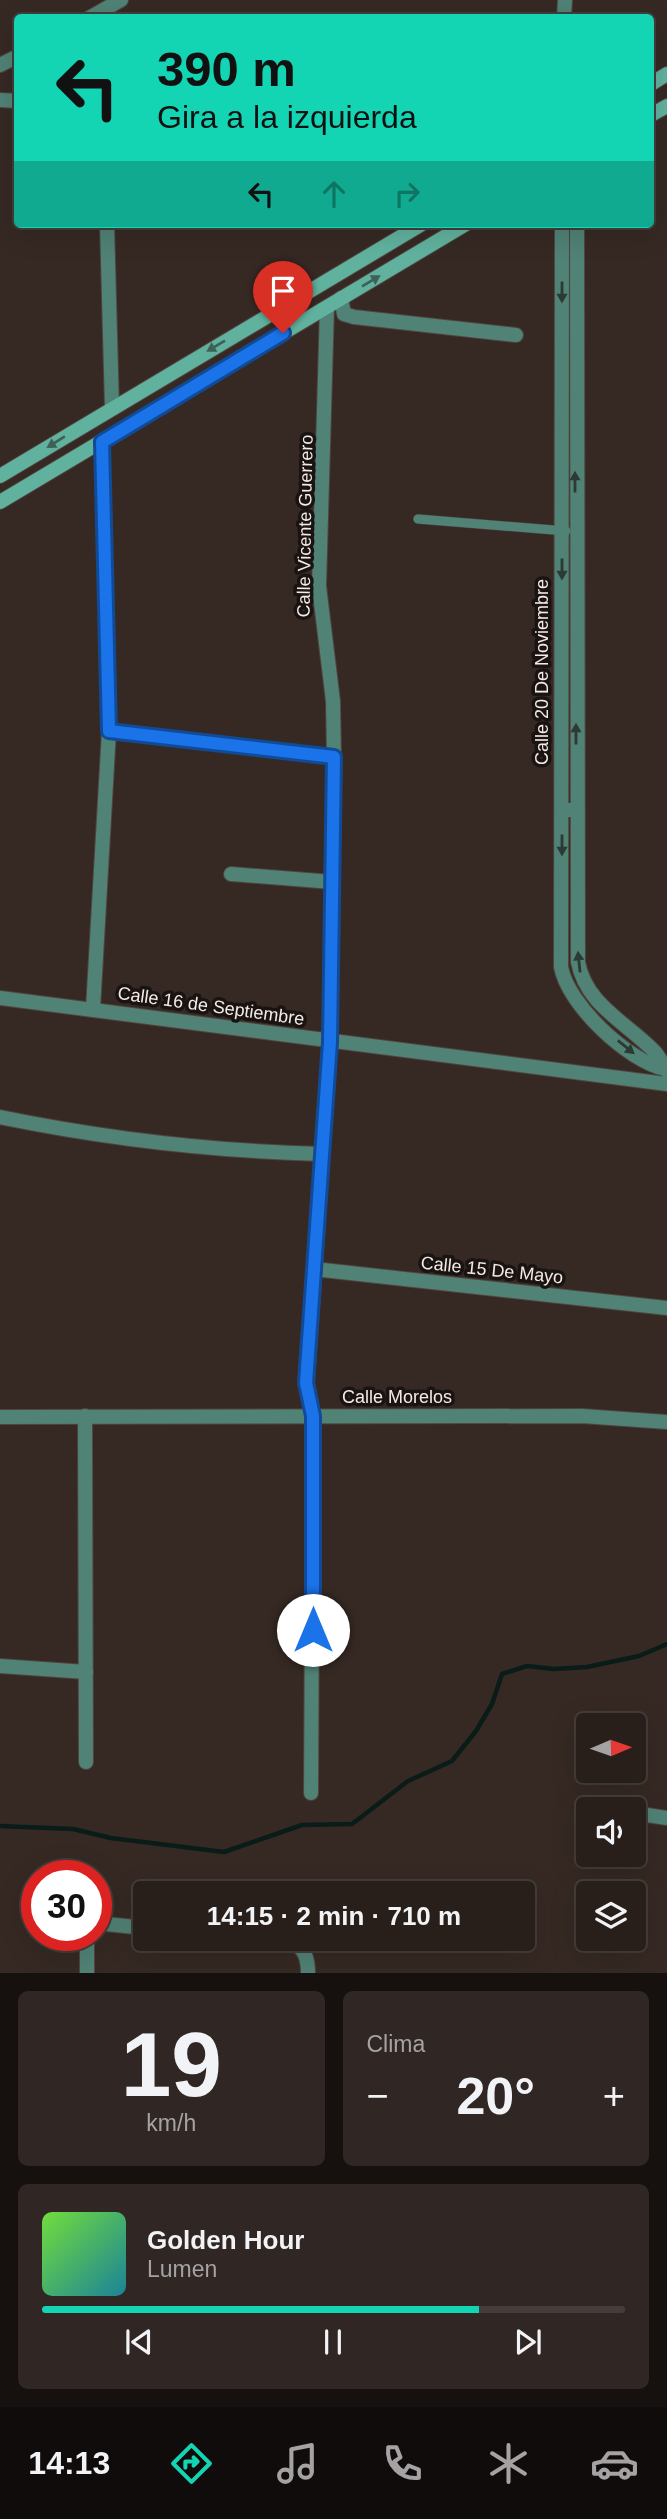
<!DOCTYPE html>
<html lang="es">
<head>
<meta charset="utf-8">
<style>
	:root { --surface:#281f1b; --page:#302724; --text:#f1f3f6; --muted:#a5a2a3; --line:#443d3a; --accent:#13d5b3 }
	body { margin:0; font-family:Arial,sans-serif; background:var(--page); color:var(--text); height:100vh; display:flex; flex-direction:column; font-size:26px; white-space:nowrap }
	* { box-sizing:border-box; margin:0 }
	p { font-size:23px; color:var(--muted) }
	.icon { flex:none; width:38px; height:38px; fill:none; stroke:currentColor; stroke-width:2; stroke-linecap:round; stroke-linejoin:round }
	.map { position:relative; height:1973px; overflow:hidden }
	.drawer { display:flex; flex-direction:column; gap:18px; padding:18px; background:#16110f; flex:1 }
	.drawer>* { flex:none }
	.banner { position:absolute; left:14px; top:14px; width:640px; height:214px; border-radius:7px; box-shadow:0 7px 28px #0002,0 0 0 2px var(--line); background:#13d5b3; color:#111; overflow:hidden }
	.needle { width:46px; rotate:88deg }
	.controls { position:absolute; left:576px; top:1713px; display:grid; gap:14px }
	.controls a { display:grid; place-items:center; width:70px; height:70px; border-radius:7px; background:var(--surface); box-shadow:0 7px 28px #0002,0 0 0 2px var(--line); font-size:35px }
	.speed { position:absolute; left:21px; top:1860px; display:flex; gap:14px; font-size:35px; font-weight:700; text-align:center }
	.speed>* { display:grid; place-content:center; width:91px; height:91px; border-radius:50%; background:var(--surface); box-shadow:0 7px 28px #0002,0 0 0 2px var(--line); line-height:1 }
	.speed .limit { border:10px solid #d22; background:#fff; color:#111 }
	.pin { position:absolute; display:grid; place-items:center; width:60px; height:60px; color:#fff; margin:-72px -30px; border-radius:50% 50% 50% 0; rotate:-45deg; box-shadow:0 0 7px #0007 }
	.pin .icon { rotate:45deg }
	.me { position:absolute; width:77px; margin:-38px; rotate:0deg; stroke-linejoin:round; filter:drop-shadow(0 0 5px #0008) }
	.turn { display:flex; align-items:center; gap:24px; height:147px; padding:0 28px; font-size:32px }
	.turn .icon { width:91px; height:91px; stroke-width:2.5 }
	.turn b { display:block; font-size:49px; line-height:60px }
	.lanes { display:flex; align-items:center; height:66px; padding:0 28px; background:#0003; justify-content:center; gap:35px; direction:ltr }
	.lanes .off { opacity:.35 }
	.big { font-size:52px; font-weight:800; line-height:1.1 }
	.drawer .card { flex:1; display:flex; flex-direction:column; justify-content:center; gap:10px; min-width:0; padding:0 24px; border-radius:10px; background:var(--page) }
	.drawer .dial { align-items:center; gap:0 }
	.dial b { font-size:91px; line-height:1 }
	.song { display:flex; align-items:center; gap:21px }
	.cover { width:84px; height:84px; border-radius:10px; background:linear-gradient(135deg,hsl(100 70% 55%),hsl(190 70% 35%)) }
	.played { height:7px; border-radius:4px; background:linear-gradient(90deg,var(--accent) 75%,var(--line) 75%) }
	.keys { display:flex; justify-content:space-around; direction:ltr }
	.heat { display:flex; justify-content:space-between; align-items:center; font-size:38px; direction:ltr }
	.drawer .tiles { flex:1; display:grid; gap:18px; grid-template-columns:1fr 1fr }
	.card:last-child { grid-column:span 2 }
	.trip { position:absolute; left:133px; top:1881px; width:402px; height:70px; border-radius:7px; background:var(--surface); box-shadow:0 7px 28px #0002,0 0 0 2px var(--line); font-weight:800; line-height:70px; text-align:center }
	.menu { display:flex; height:112px; justify-content:space-around; align-items:center; background:#100c0b; color:var(--muted) }
	.menu .icon { width:49px; height:49px }
	.menu .selected { color:var(--accent) }
	.menu b { font-size:32px; color:var(--text) }
	.map>svg:first-child { display:block }
	.lines { fill:none; stroke-linecap:round; stroke-linejoin:round }
	.stream { stroke:#0a1c17; stroke-width:4.5 }
	.service-casing { stroke:#50443f; stroke-width:10 }
	.minor-casing { stroke:#50443f; stroke-width:16 }
	.tertiary-casing { stroke:#50443f; stroke-width:16 }
	.secondary-casing { stroke:#50443f; stroke-width:16 }
	.service { stroke:#508275; stroke-width:9 }
	.minor { stroke:#508275; stroke-width:14 }
	.tertiary { stroke:#508275; stroke-width:14 }
	.secondary { stroke:#60b29e; stroke-width:14 }
	.oneway { fill:#3c6258 }
	.oneway2 { fill:#2c3a34 }
	.route-casing { stroke:#114b97; stroke-width:18 }
	.route { stroke:#1a73e8; stroke-width:12 }
	.labels { text-anchor:middle; dominant-baseline:central; stroke-width:7; stroke-linejoin:round; paint-order:stroke }
	.street-label { font-size:18px; fill:#f3eae6; stroke:#191311 }
</style>
</head>
<body>
<div class="map">
<svg width="667" height="1973" viewBox="0 0 667 1973">
	<rect width="100%" height="100%" fill="#362924"/>
	<g class="lines">
		<path class="stream" d="M0,1826L73,1829L111,1838L224,1852L302,1825L352,1824L408,1781L452,1761L476,1731L492,1704L502,1674L527,1666L554,1669L587,1667L639,1656L667,1644"/>
		<defs>
			<path id="service" d="M418,519L566,531"/>
			<g id="minor">
				<path d="M89,18L121,0"/>
				<path d="M564,18L565,0"/>
				<path d="M0,65L18,56"/>
				<path d="M0,100L18,101"/>
				<path d="M107,224L112,408"/>
				<path d="M562,224L561,967C568,1005 628,1061 665,1069"/>
				<path d="M577,224L578,962C586,1005 626,1022 655,1052C660,1058 663,1065 667,1071"/>
				<path d="M341,298L344,314L354,317L516,335"/>
				<path d="M109,731L334,757"/>
				<path d="M231,874L332,882"/>
				<path d="M0,998L667,1084"/>
				<path d="M93,1009L109,731L102,442"/>
				<path d="M0,1117C107,1139 212,1151 321,1154"/>
				<path d="M314,1269L667,1308"/>
				<path d="M85,1416L86,1762"/>
				<path d="M0,1417L582,1416L667,1422"/>
				<path d="M0,1666L86,1672"/>
				<path d="M311,1793L313,1416L307,1383L330,1042L334,757L333,701L319,586L327,307"/>
				<path d="M596,1807L614,1810"/>
				<path d="M634,1813L667,1818"/>
				<path d="M96,1923L145,1928"/>
				<path d="M255,1939C285,1942 308,1936 308,1973"/>
				<path d="M87,1973V1936"/>
			</g>
			<path id="tertiary" d="M562,810H577"/>
			<g id="secondary">
				<path d="M651,84L667,74"/>
				<path d="M651,115L667,106"/>
				<path d="M0,476L422,224"/>
				<path d="M0,502L466,224"/>
			</g>
		</defs>
		<use href="#service" class="service-casing"/>
		<use href="#minor" class="minor-casing"/>
		<use href="#tertiary" class="tertiary-casing"/>
		<use href="#secondary" class="secondary-casing"/>
		<use href="#service" class="service"/>
		<use href="#minor" class="minor"/>
		<use href="#tertiary" class="tertiary"/>
		<use href="#secondary" class="secondary"/>
	</g>
	<defs><path id="oneway-solid" d="M-6-.8H1V-3.2L6.5 0L1 3.2V.8H-6Z" transform="scale(1.75)"/></defs>
	<g class="oneway">
		<use href="#oneway-solid" transform="translate(371 281) rotate(-31)"/>
		<use href="#oneway-solid" transform="translate(216 346) rotate(149)"/>
		<use href="#oneway-solid" transform="translate(56 442) rotate(148)"/>
	</g>
	<g class="oneway2">
		<use href="#oneway-solid" transform="translate(562 292) rotate(90)"/>
		<use href="#oneway-solid" transform="translate(575 482) rotate(-90)"/>
		<use href="#oneway-solid" transform="translate(562 569) rotate(90)"/>
		<use href="#oneway-solid" transform="translate(576 734) rotate(-90)"/>
		<use href="#oneway-solid" transform="translate(562 845) rotate(90)"/>
		<use href="#oneway-solid" transform="translate(579 962) rotate(-96)"/>
		<use href="#oneway-solid" transform="translate(626 1047) rotate(39)"/>
	</g>
	<g class="lines">
		<defs>
			<path id="route" d="M283,333L102,442L109,731L334,757L330,1042L306,1383L313,1416V1630"/>
		</defs>
		<use href="#route" class="route-casing"/>
		<use href="#route" class="route"/>
	</g>
	<g class="labels">
		<g class="street-label">
			<text transform="translate(305 526) rotate(-89)">Calle Vicente Guerrero</text>
			<text transform="translate(542 672) rotate(-90)">Calle 20 De Noviembre</text>
			<text transform="translate(211 1006) rotate(8)">Calle 16 de Septiembre</text>
			<text transform="translate(492 1270) rotate(6)">Calle 15 De Mayo</text>
			<text x="397" y="1397">Calle Morelos</text>
		</g>
	</g>
</svg>
<div class="controls">
<a><svg class="needle" viewBox="-14 -14 28 28"><path d="M0-13l5 13h-10z" fill="#e53935"/><path d="M0 13l5-13h-10z" fill="#a5a2a3"/></svg></a>
<a><svg class="icon" aria-label="sound" viewBox="0 0 24 24"><path d="M4 9h4l5-4v14l-5-4H4zM17 9q2 3 0 6"/></svg></a>
<a><svg class="icon" aria-label="layers" viewBox="0 0 24 24"><path d="M12 4l9 5-9 5-9-5zM3 14l9 5 9-5"/></svg></a>
</div>
<div class="speed"><div class="limit">30</div></div>
<div class="pin" style="left:283px;top:333px;background:#d93025"><svg class="icon" aria-label="arrive" viewBox="0 0 24 24"><path d="M6 21V4h12l-3 4 3 4H6"/></svg></div>
<svg class="me" style="left:313px;top:1630px" viewBox="-20 -20 40 40"><circle r="19" fill="#fff"/><path d="M0-13L10 11 0 6-10 11z" fill="#1a73e8"/></svg>
<div class="trip">14:15 · 2 min · 710 m</div>
<div class="banner">
<div class="turn"><svg class="icon" aria-label="left" viewBox="0 0 24 24"><path d="M17 20v-9H6M10 6l-5 5 5 5"/></svg><div><b>390 m</b>Gira a la izquierda</div></div>
<div class="lanes"><svg class="icon" aria-label="left" viewBox="0 0 24 24"><path d="M17 20v-9H6M10 6l-5 5 5 5"/></svg><svg class="icon off" aria-label="ahead" viewBox="0 0 24 24"><path d="M12 20V5M6 11l6-6 6 6"/></svg><svg class="icon off" aria-label="right" viewBox="0 0 24 24"><path d="M7 20v-9h11M14 6l5 5-5 5"/></svg></div>
</div>
</div>
<section class="drawer">
<div class="tiles">
<div class="card dial"><b>19</b><p>km/h</p></div>
<div class="card"><p>Clima</p>
<div class="heat"><a>−</a><b class="big">20°</b><a>+</a></div>
</div>
<div class="card">
<div class="song"><i class="cover"></i><div><b>Golden Hour</b><p>Lumen</p></div></div>
<div class="played"></div>
<div class="keys"><svg class="icon" aria-label="previous" viewBox="0 0 24 24"><path d="M18 5L8 12l10 7zM5 5v14"/></svg><svg class="icon" aria-label="pause" viewBox="0 0 24 24"><path d="M8 5v14M16 5v14"/></svg><svg class="icon" aria-label="next" viewBox="0 0 24 24"><path d="M6 5l10 7-10 7zM19 5v14"/></svg></div>
</div>
</div>
</section>
<nav class="menu">
<b>14:13</b>
<svg class="icon selected" aria-label="directions" viewBox="0 0 24 24"><path d="M12 3l9 9-9 9-9-9zM9 14v-3h6M13 9l2 2-2 2"/></svg>
<svg class="icon" aria-label="music" viewBox="0 0 24 24"><path d="M9 18V5l10-2v13"/><circle cx="6" cy="18" r="3"/><circle cx="16" cy="16" r="3"/></svg>
<svg class="icon" aria-label="phone" viewBox="0 0 24 24"><path d="M5 4h4l2 5-3 2q2 4 5 5l2-3 5 2v4C11 20 4 13 5 4z"/></svg>
<svg class="icon" aria-label="climate" viewBox="0 0 24 24"><path d="M12 3v18M4 7l16 10M4 17L20 7"/></svg>
<svg class="icon" aria-label="car" viewBox="0 0 24 24"><path d="M5 17H2v-5l4-1 3-4h7l3 4 3 1v5h-3M9 17h6M6 11h13"/><circle cx="7" cy="17" r="2"/><circle cx="17" cy="17" r="2"/></svg>
</nav>
</body>
</html>
